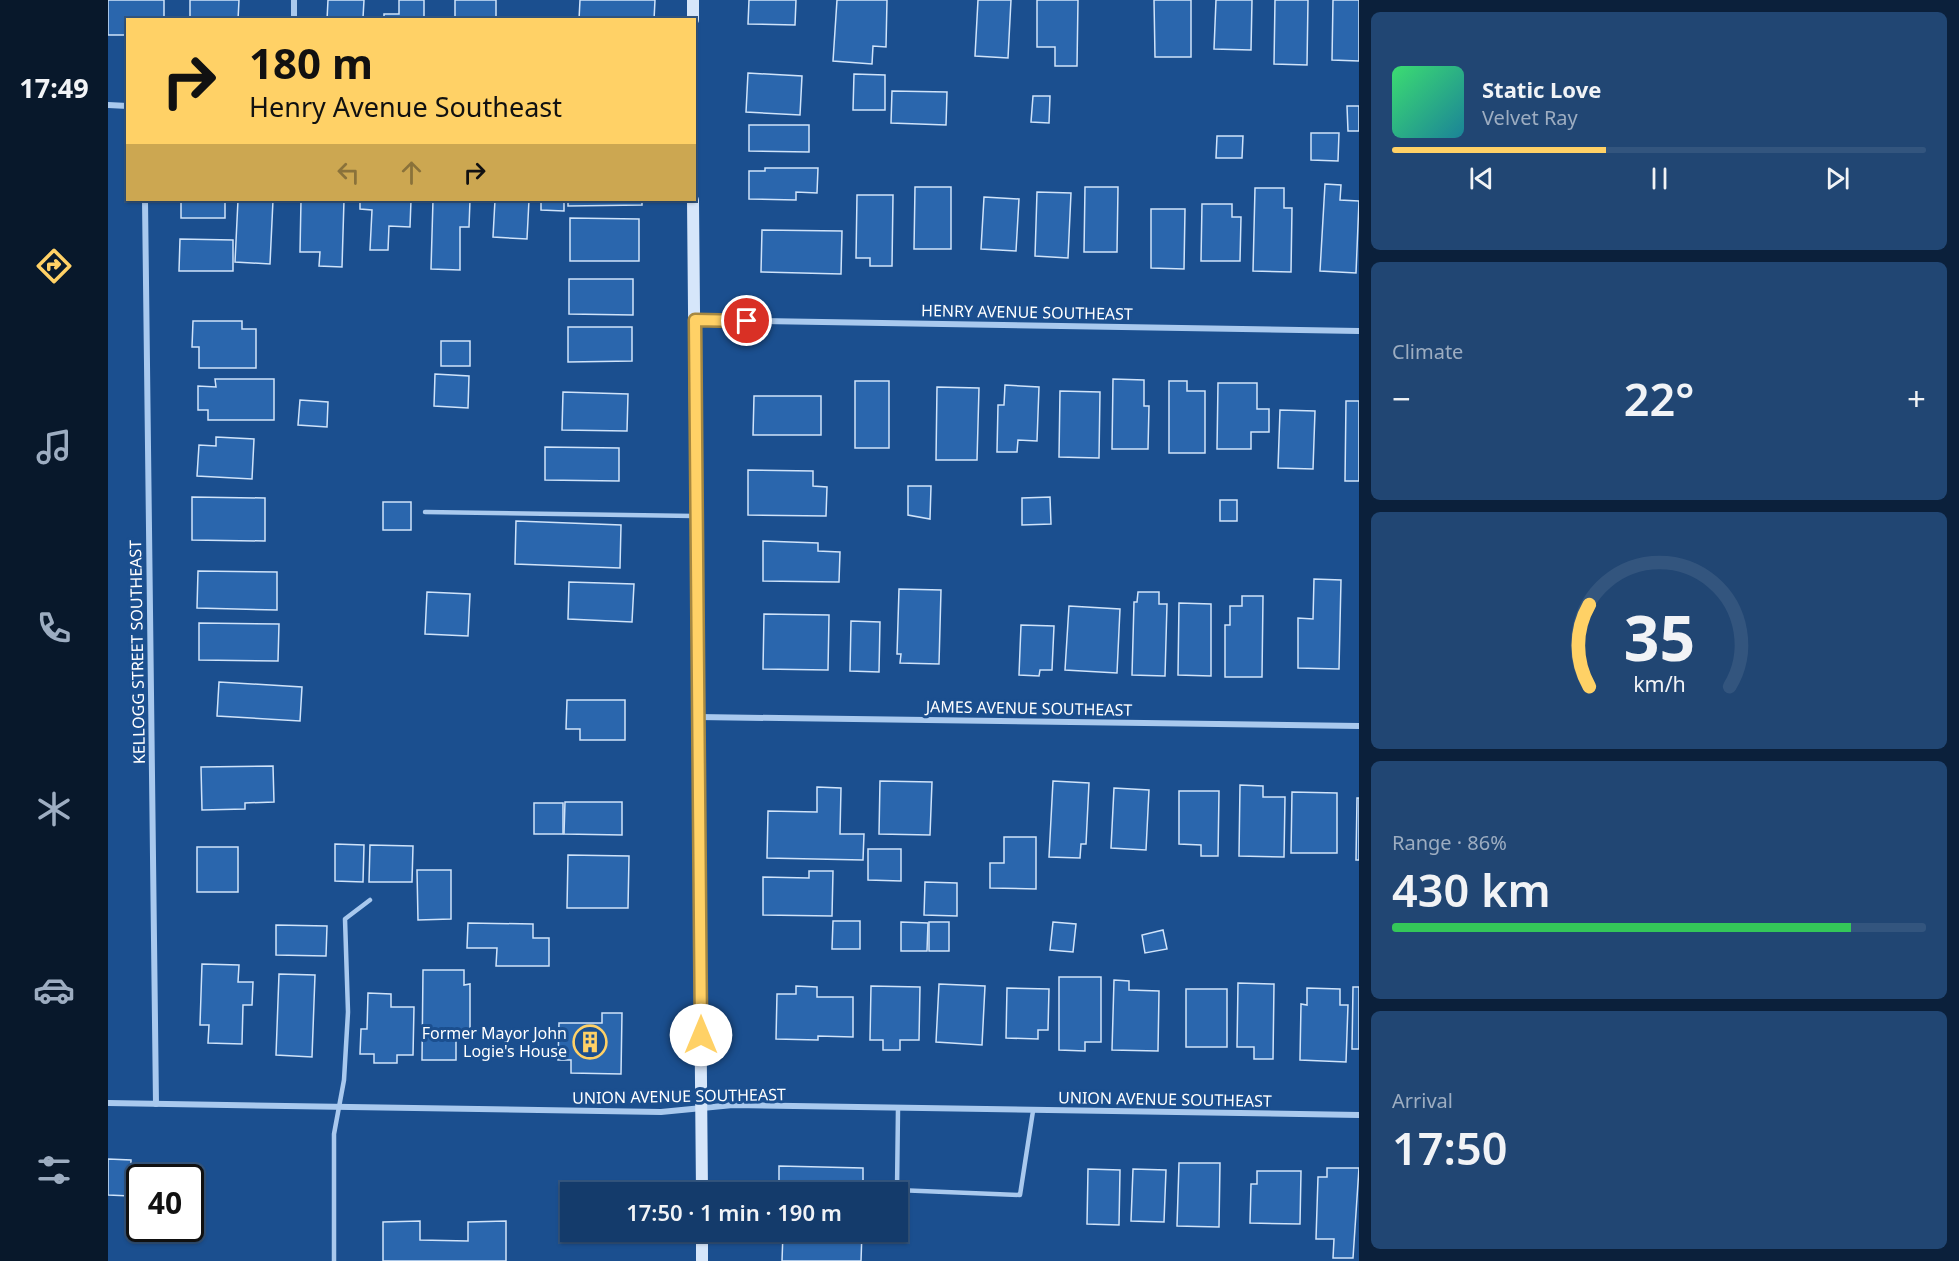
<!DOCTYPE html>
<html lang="en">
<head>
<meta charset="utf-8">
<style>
	:root { --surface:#143b6b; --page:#214673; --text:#f1f3f6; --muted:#9dadc1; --line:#33557e; --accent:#ffd166 }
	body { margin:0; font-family:"Noto Sans",sans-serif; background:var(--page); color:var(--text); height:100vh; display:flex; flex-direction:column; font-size:22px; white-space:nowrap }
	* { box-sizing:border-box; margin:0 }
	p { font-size:20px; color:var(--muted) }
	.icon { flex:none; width:33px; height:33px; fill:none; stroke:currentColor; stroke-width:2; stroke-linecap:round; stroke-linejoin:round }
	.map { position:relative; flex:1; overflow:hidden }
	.panel { display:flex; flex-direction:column; gap:12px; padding:12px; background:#0b203b; width:600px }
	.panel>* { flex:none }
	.top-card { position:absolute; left:18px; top:18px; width:570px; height:183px; border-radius:0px; box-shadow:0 2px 4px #0004,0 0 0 2px var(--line); background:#ffd166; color:#111; overflow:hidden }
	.speed { position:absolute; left:18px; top:1164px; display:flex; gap:12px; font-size:30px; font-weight:700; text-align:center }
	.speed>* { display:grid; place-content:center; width:78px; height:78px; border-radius:50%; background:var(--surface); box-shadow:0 2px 4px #0004,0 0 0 2px var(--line); line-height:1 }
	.speed .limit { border:3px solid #111; border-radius:9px; background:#fff; color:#111 }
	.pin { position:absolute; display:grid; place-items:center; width:51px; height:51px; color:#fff; margin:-26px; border:3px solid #fff; border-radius:50%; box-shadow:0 2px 6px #0007 }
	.me { position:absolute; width:66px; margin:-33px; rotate:0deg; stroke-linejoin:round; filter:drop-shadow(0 0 4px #0008) }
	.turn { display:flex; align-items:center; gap:21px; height:126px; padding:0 24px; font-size:27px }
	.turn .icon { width:78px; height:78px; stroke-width:2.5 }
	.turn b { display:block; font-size:42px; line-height:51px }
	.lanes { display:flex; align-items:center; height:57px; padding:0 24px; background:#0003; justify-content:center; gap:30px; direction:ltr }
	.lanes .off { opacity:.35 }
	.big { font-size:45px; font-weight:600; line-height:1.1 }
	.panel .tile { flex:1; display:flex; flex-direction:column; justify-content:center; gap:9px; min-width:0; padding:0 21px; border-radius:9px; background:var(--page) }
	.panel .dial { align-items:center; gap:0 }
	.dial svg { height:156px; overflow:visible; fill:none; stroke:var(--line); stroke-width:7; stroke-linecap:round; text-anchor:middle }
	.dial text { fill:var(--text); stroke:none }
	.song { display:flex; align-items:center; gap:18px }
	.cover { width:72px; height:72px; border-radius:9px; background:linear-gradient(135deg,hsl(140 70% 55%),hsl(190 70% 35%)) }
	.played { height:6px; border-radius:3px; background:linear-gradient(90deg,var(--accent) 40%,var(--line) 40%) }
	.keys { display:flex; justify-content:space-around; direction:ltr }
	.heat { display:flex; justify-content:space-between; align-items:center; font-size:33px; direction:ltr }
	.charge { height:9px; border-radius:4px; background:linear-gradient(90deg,#34c759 86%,var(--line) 0) }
	.trip { position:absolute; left:452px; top:1182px; width:348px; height:60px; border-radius:0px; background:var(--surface); box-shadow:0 2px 4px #0004,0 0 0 2px var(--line); font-weight:600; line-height:60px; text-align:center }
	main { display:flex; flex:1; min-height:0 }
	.tab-bar { display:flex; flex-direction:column; width:108px; justify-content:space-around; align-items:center; background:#08182b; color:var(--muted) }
	.tab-bar .icon { width:42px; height:42px }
	.tab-bar .current { color:var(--accent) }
	.tab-bar b { font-size:27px; color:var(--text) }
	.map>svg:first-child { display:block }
	.building { fill:#2a66ad; stroke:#cfe3fa; stroke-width:1.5 }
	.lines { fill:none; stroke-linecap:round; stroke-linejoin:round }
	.lane { stroke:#a9c9ee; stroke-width:4.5 }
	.street { stroke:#a9c9ee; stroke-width:6 }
	.secondary { stroke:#d6e6fa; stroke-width:12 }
	.route-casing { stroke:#a68842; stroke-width:15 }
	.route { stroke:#ffd166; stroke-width:10 }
	.labels { text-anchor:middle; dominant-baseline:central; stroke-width:6; stroke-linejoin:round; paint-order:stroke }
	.street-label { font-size:16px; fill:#fff; stroke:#1b4f8f }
	.poi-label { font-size:16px; fill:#fff; stroke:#1b4f8f; text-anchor:end }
</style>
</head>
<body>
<main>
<nav class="tab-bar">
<b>17:49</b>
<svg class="icon current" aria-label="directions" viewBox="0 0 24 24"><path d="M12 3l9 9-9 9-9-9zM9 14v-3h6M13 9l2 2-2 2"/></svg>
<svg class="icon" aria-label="music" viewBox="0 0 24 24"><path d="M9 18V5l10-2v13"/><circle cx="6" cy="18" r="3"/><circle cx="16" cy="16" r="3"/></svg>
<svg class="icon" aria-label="phone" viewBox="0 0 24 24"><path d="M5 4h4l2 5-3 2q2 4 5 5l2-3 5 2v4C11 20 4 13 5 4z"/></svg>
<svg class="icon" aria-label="climate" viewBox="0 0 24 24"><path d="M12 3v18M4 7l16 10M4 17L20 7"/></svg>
<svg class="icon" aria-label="car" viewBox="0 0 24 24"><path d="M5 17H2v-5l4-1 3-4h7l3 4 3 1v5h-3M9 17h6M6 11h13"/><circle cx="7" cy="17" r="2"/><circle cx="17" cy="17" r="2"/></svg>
<svg class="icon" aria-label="filters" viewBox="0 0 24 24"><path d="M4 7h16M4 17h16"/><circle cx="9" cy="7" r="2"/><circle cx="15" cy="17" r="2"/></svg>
</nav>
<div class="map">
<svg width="1251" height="1261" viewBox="0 0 1251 1261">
	<rect width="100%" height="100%" fill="#1b4f8f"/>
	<g class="building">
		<path d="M0,0H56V20H20V35H0Z"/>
		<path d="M82,0H131L130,20H82Z"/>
		<path d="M220,0H256L255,18L261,20H219Z"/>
		<path d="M291,0H316V20H276V14H291Z"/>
		<rect x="347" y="0" width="41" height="20"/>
		<path d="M472,0H547L546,20H471Z"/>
		<path d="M641,0H688L687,25L640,24Z"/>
		<path d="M729,0H779L778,47L765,46L764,64L725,61Z"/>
		<path d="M870,0H903L900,58L867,56Z"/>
		<path d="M929,0H970L969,66H947V47H929Z"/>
		<path d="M1046,0H1083V57H1047Z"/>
		<path d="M1108,0H1144L1143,50L1106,49Z"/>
		<path d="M1167,0H1200L1199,65L1166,64Z"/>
		<path d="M1225,0H1251V61L1224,60Z"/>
		<path d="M640,73L694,76L692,115L638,112Z"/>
		<path d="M746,74L777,75V110H745Z"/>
		<path d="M784,91L839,92L838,125L783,123Z"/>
		<path d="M925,96H942L941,123L923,122Z"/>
		<path d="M1239,106H1251V131H1240Z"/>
		<path d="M641,125H701V152L641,151Z"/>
		<path d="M1203,133H1231L1230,161L1203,160Z"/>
		<path d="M1109,136H1135L1134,158H1108Z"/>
		<path d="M657,168H710L709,193L688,192V200L641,199V171H657Z"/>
		<path d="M1217,184L1233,185L1232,200L1251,201L1248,273L1212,271Z"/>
		<path d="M807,187H843V249H806Z"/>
		<path d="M977,187H1010L1009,252H976Z"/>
		<path d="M1147,188H1176V208H1184L1183,272L1145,271Z"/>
		<path d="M929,192L963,193L960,258L927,256Z"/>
		<path d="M749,195H785L784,266H762V258H748Z"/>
		<path d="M876,197L911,199L908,251L873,249Z"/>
		<rect x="73" y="200" width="44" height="18"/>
		<path d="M130,200H165L162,264L127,262Z"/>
		<path d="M193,200H236L234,267L211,266L212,252H192Z"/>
		<path d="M252,200H303L302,227L281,226L280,250H262L264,210L252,209Z"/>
		<path d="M325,200H362L361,227H352V270L323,269Z"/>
		<path d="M387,200H421L419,239L385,237Z"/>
		<path d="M433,200H456V211L433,210Z"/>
		<path d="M460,200H534V205L460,206Z"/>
		<path d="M1094,204H1124V217H1133L1132,261H1093Z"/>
		<path d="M1043,209H1077L1076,269L1043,268Z"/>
		<path d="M462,218L531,219V261H462Z"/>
		<path d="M654,230L734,231L733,274L653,272Z"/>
		<path d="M72,239L125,240V271H71Z"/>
		<path d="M461,279H525V315L461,314Z"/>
		<path d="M85,321H134V329H148V368H91V347H84Z"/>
		<path d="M460,327H524V361L460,362Z"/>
		<rect x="333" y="341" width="29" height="25"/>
		<path d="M327,374L361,376L360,408L326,406Z"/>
		<path d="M107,379H166V420H100V410H90V386L108,387Z"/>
		<path d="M1005,379L1036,380V406H1041L1040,449H1004Z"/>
		<rect x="747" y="381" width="34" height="67"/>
		<path d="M1061,381H1079V391H1097V453H1061Z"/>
		<path d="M1110,383H1149V409H1161V432H1143V449H1109Z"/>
		<path d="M897,385L931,387L929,441L910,440L909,452H889L890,405H896Z"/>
		<path d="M829,387L871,388L869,460H828Z"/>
		<path d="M952,391L992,392L991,458L951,457Z"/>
		<path d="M455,392L520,394L519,431L454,430Z"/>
		<path d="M646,396H713V435H645Z"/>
		<path d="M192,400L220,402L219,427L190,425Z"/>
		<path d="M1238,401H1251V481H1237Z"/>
		<path d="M1172,410L1207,411L1205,469L1170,468Z"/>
		<path d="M108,437L146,439L144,479L89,476L91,445L108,446Z"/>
		<path d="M437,447L511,448V481L437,480Z"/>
		<path d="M640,470L705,471V486L719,487L718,516L640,515Z"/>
		<path d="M800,486H823L822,519L800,515Z"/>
		<path d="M84,497L157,498V541L84,540Z"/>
		<path d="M942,497L943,524L914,525V498Z"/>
		<rect x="1112" y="500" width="17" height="21"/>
		<rect x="275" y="502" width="28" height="28"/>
		<path d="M408,521L513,525L512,568L407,564Z"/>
		<path d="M655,541L710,543V551L732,552L731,582L655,581Z"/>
		<path d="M90,571L169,572V610L89,608Z"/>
		<path d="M1206,579L1233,580L1231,669L1190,668V618L1205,619Z"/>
		<path d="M461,582L526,584L524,622L460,619Z"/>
		<path d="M791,589L833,590L831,664L792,663L793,654H789Z"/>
		<path d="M319,592L362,594L360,636L317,634Z"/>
		<path d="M1030,592H1051V604H1059L1057,676L1024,675L1026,602H1029Z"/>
		<path d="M1134,596H1155L1154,677H1117V625H1122V606H1134Z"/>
		<path d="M1071,603L1103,604V676L1070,675Z"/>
		<path d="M961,606L1012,609L1009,673L957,670Z"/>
		<path d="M656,614L721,615L720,670L655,669Z"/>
		<path d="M743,621L772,622L771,672L742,671Z"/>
		<path d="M91,623L171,624L170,661L91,660Z"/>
		<path d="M913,625L946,626L944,670H932L931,676L911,675Z"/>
		<path d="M111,682L194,687L192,721L109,716Z"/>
		<path d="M459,700H517V740H472V729H458Z"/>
		<path d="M165,766L166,802L137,803V809L94,810L93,767Z"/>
		<path d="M772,781L824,782L822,835L771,834Z"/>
		<path d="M945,781L981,783L978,844H973L972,858L941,857Z"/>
		<path d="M1132,785L1155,786V797H1177L1176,857L1131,856Z"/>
		<path d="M709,787L733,788L732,834H756L755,860L659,858L660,811L709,812Z"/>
		<path d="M1006,788L1041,790L1038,850L1003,848Z"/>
		<path d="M1071,791H1111L1110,856H1093V845L1071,844Z"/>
		<path d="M1184,792L1229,793V853H1183Z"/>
		<path d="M1249,798H1251V860H1248Z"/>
		<path d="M457,802H514V835L456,834Z"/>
		<rect x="426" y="803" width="29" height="31"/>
		<path d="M896,837H928V889L882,888V863H896Z"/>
		<path d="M227,844L256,845L255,882L227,881Z"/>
		<path d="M262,845L305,846L304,882H261Z"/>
		<rect x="89" y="847" width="41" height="45"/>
		<path d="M760,849H793V881L760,880Z"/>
		<path d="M460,855L521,856L520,908H459Z"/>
		<path d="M309,870H343V919L310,920Z"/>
		<path d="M701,871H725L724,916L655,915V877L701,878Z"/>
		<path d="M817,882L849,883V916L816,915Z"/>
		<path d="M725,921H752V949H724Z"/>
		<path d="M793,922L820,923L819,951H793Z"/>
		<rect x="821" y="922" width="20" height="29"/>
		<path d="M945,922L968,924L965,952L942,950Z"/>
		<path d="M360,923L425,924V938H441V966H388L389,948H359Z"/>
		<path d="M168,925L219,926L218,956L168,955Z"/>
		<path d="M1055,930L1059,949L1037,953L1034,935Z"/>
		<path d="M94,964L131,965L130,982H145L144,1005H135L134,1044L100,1043L101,1025H92Z"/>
		<path d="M315,970H356V985L362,984V1033H348V1060H314Z"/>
		<path d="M171,974L207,975L204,1057L168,1055Z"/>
		<path d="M951,977H993V1042H977V1051L951,1050Z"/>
		<path d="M1006,980L1021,981V990L1051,991L1050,1051L1004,1050Z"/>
		<path d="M1130,983L1166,984L1165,1059H1146V1047H1129Z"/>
		<path d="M831,984L877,986L874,1045L828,1042Z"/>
		<path d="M688,986L709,987V997H745V1037L710,1036V1040L668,1039L669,994H688Z"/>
		<path d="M763,986L812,987L811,1040H792V1050H775V1040H762Z"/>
		<path d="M1245,987H1251V1049H1244Z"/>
		<path d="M899,988L941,989L940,1030H930V1039L898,1038Z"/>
		<path d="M1199,988L1232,989V1005H1240L1238,1062L1192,1060L1193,1004L1199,1005Z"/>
		<rect x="1078" y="989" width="41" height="58"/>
		<path d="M260,993L283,994V1007H306L305,1055H289V1063H266V1054H252L253,1029H259Z"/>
		<path d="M494,1013H514L513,1074L463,1073V1060H450L451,1023H494Z"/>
		<path d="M0,1159L23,1160L22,1196L0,1195Z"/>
		<path d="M1071,1163H1112L1111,1227L1069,1226Z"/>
		<path d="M671,1166L755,1168V1192H671Z"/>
		<path d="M1219,1168H1251L1245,1258H1225L1226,1239H1208L1210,1177H1219Z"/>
		<path d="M980,1169L1012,1170L1011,1225L979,1224Z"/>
		<path d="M1025,1169L1058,1170L1056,1222L1023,1221Z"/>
		<path d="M1149,1171H1193L1192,1224L1142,1223L1143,1184H1149Z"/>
		<path d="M312,1221V1240L360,1241V1222L398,1221V1261H275V1222Z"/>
		<path d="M675,1232H754L753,1261H674Z"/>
	</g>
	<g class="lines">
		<g class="lane">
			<path d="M317,512L586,516"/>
			<path d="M790,1109L789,1190L912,1195L925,1111"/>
			<path d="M226,1261V1134L236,1080L240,1012L237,919L262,900"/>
		</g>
		<g class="street">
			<path d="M186,0V20"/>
			<path d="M0,105L20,106"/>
			<path d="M37,200L48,1104"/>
			<path d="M587,320L1251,331"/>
			<path d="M591,717L1251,726"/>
			<path d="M0,1103L553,1112L625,1105L1251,1115"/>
		</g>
		<g class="secondary">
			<path d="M585,20V0"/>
			<path d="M585,200L594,1192"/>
			<path d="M594,1232V1261"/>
		</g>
	</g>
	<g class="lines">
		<defs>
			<path id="route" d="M593,1035L587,320L639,321"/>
		</defs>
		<use href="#route" class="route-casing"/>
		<use href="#route" class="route"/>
	</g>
	<defs>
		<symbol id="building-ring" viewBox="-11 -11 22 22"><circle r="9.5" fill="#1b4f8f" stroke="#ffd166" stroke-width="1.5"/><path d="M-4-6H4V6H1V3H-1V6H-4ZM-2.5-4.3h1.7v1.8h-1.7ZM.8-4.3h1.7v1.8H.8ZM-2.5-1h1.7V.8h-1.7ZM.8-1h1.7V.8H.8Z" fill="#ffd166"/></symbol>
	</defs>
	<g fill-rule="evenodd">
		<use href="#building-ring" x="463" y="1023" width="38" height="38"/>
	</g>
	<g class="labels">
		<g class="street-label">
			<text transform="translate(919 312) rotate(1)">HENRY AVENUE SOUTHEAST</text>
			<text transform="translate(29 652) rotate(-91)">KELLOGG STREET SOUTHEAST</text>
			<text transform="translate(921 708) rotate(1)">JAMES AVENUE SOUTHEAST</text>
			<text transform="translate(571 1096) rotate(-1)">UNION AVENUE SOUTHEAST</text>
			<text transform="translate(1057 1099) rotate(1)">UNION AVENUE SOUTHEAST</text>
		</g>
		<g class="poi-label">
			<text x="459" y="1033">Former Mayor John<tspan x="459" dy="18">Logie's House</tspan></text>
		</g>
	</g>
</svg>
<div class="speed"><div class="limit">40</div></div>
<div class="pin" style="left:639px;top:321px;background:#d93025"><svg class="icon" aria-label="arrive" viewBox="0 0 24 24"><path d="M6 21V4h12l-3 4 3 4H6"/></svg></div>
<svg class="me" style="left:593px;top:1035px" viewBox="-20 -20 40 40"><circle r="19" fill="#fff"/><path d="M0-13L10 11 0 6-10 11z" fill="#ffd166"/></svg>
<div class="trip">17:50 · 1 min · 190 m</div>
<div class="top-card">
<div class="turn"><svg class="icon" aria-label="right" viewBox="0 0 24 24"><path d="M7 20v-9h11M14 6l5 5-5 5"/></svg><div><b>180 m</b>Henry Avenue Southeast</div></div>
<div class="lanes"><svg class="icon off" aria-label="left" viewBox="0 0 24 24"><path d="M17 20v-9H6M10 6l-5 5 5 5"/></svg><svg class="icon off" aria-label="ahead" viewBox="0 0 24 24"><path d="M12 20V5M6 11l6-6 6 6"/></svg><svg class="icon" aria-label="right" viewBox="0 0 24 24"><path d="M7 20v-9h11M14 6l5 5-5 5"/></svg></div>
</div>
</div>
<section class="panel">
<div class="tile">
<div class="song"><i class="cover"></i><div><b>Static Love</b><p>Velvet Ray</p></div></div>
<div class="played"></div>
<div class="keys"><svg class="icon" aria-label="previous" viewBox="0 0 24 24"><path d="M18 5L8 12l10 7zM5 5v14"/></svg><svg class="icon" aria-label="pause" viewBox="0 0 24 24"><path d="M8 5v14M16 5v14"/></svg><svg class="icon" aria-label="next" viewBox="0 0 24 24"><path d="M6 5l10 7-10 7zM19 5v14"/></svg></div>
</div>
<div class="tile"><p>Climate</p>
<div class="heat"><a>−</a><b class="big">22°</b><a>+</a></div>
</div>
<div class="tile dial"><svg viewBox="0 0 100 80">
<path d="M14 69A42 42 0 1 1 86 69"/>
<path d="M14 69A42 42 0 0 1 14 27" stroke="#ffd166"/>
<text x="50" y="56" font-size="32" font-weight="700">35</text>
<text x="50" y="72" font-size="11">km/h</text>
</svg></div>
<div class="tile"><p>Range · 86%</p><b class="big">430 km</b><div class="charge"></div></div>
<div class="tile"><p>Arrival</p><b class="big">17:50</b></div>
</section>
</main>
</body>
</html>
